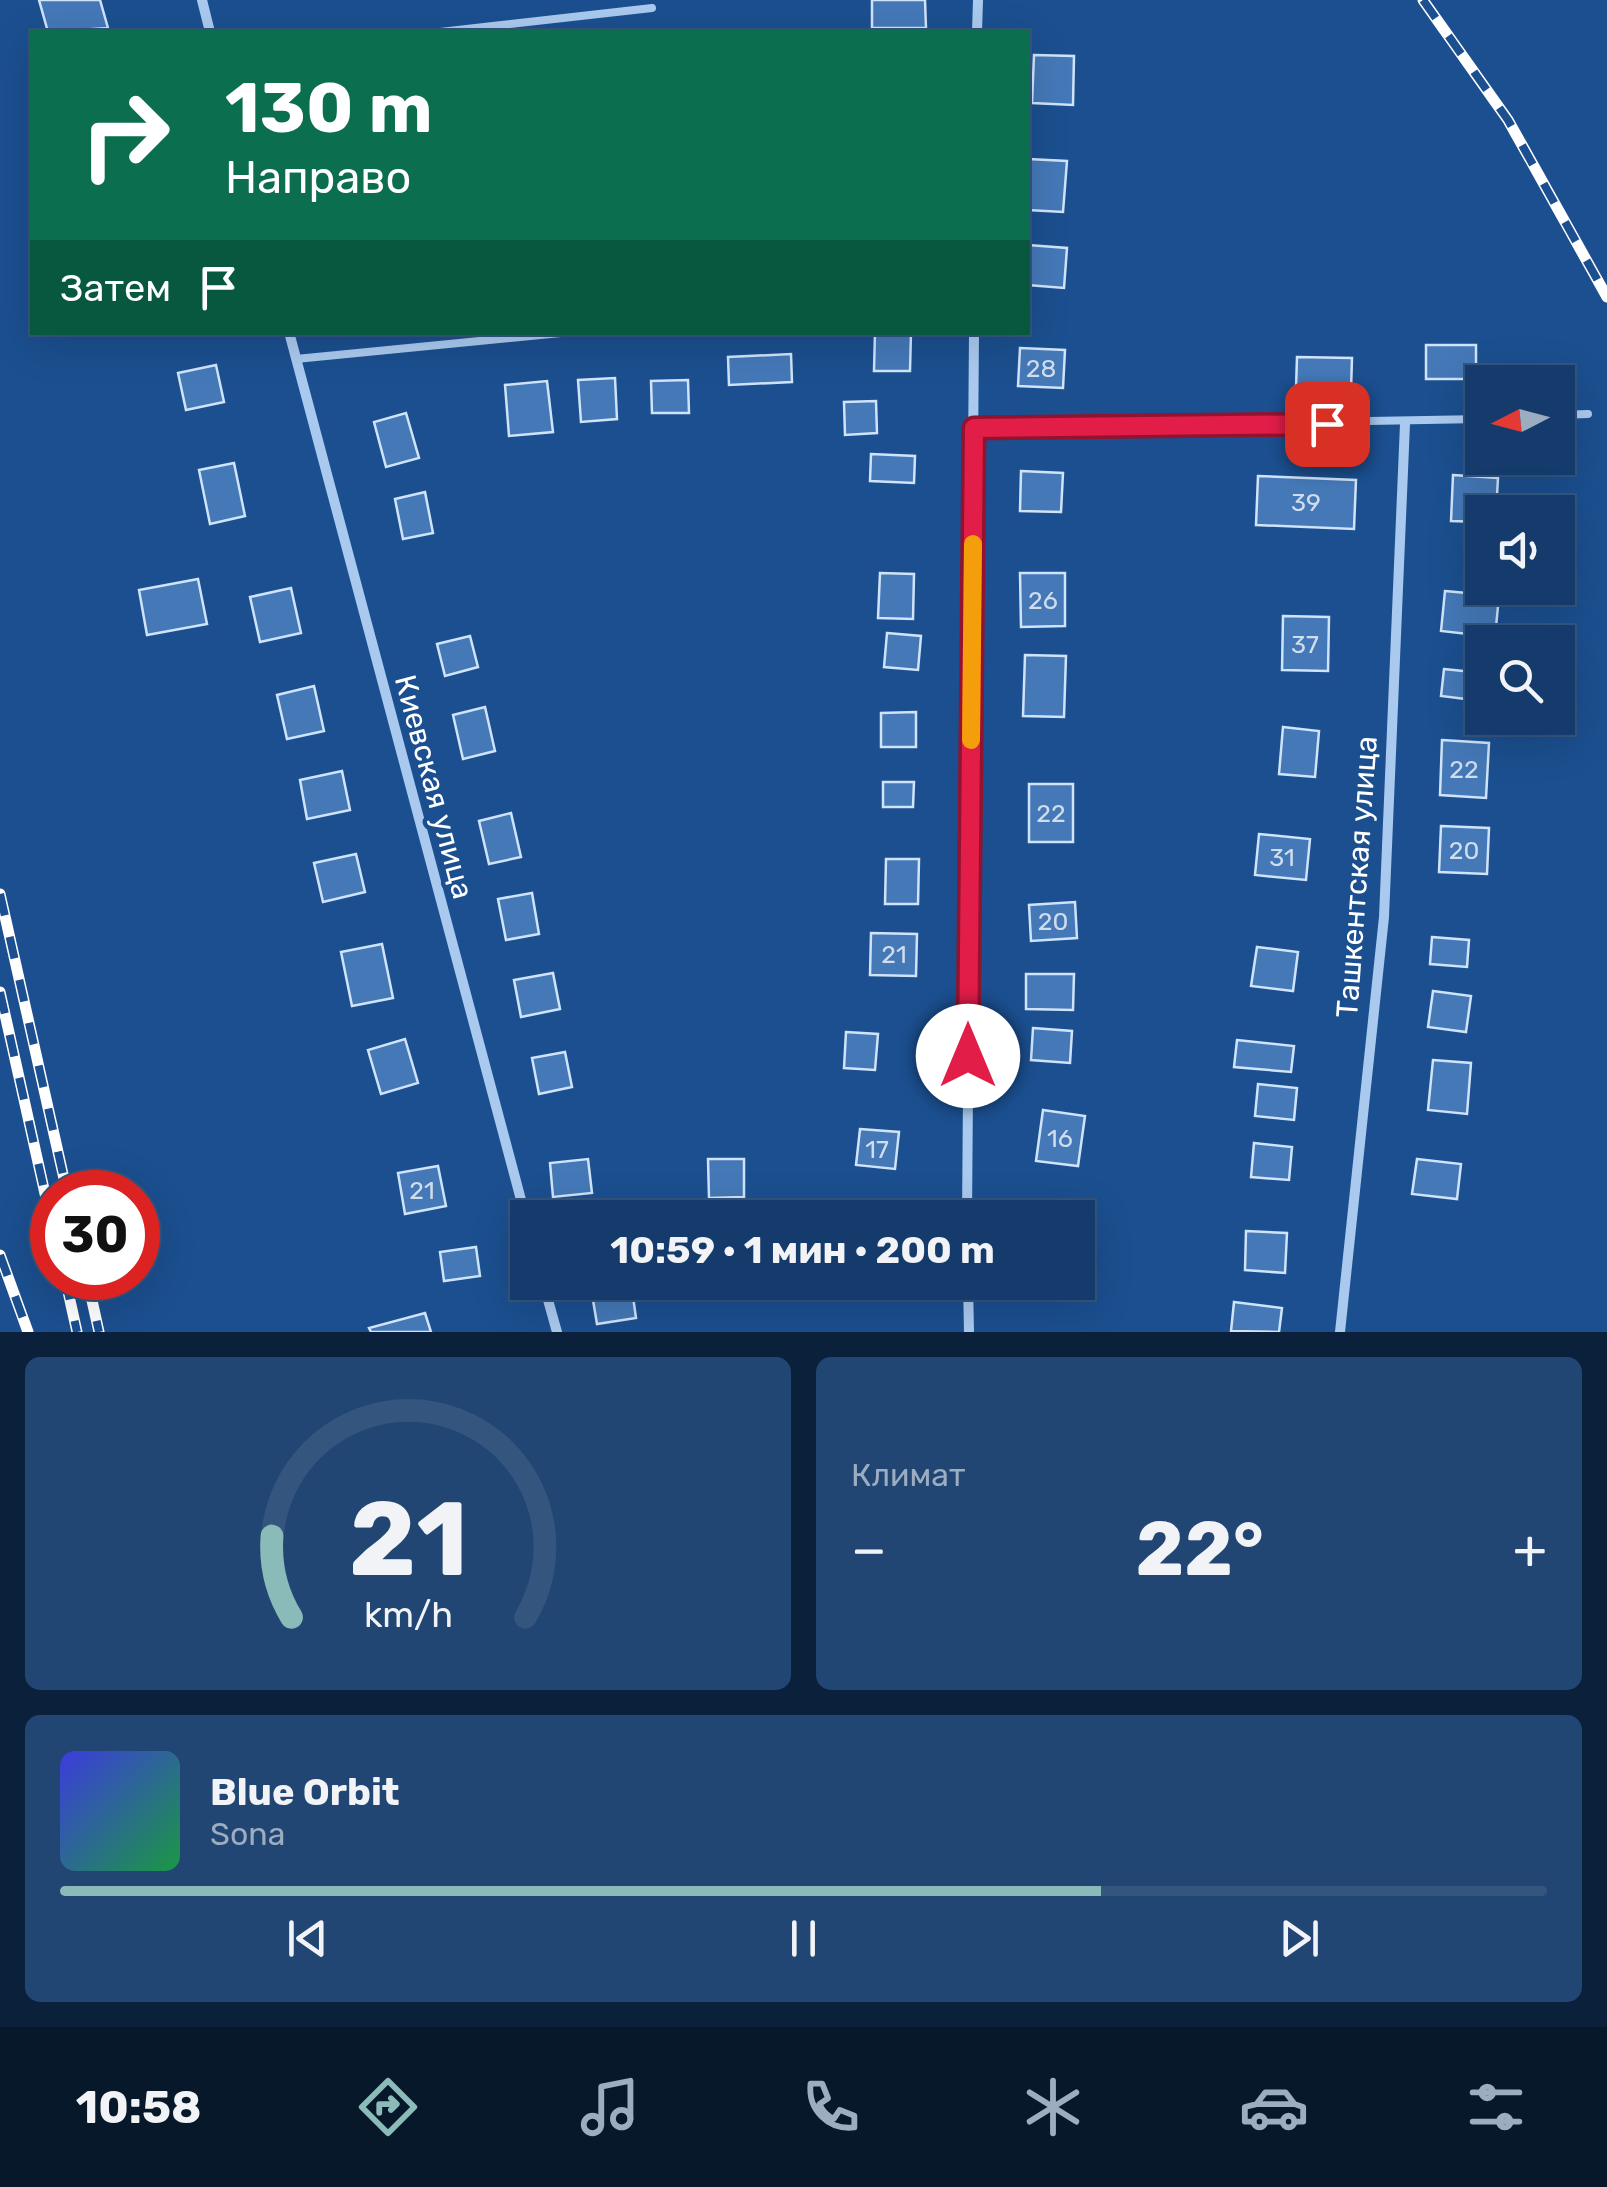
<!DOCTYPE html>
<html lang="ru">
<head>
<meta charset="utf-8">
<style>
	:root { --surface:#143b6b; --page:#214673; --text:#f1f3f6; --muted:#9dadc1; --line:#33557e; --accent:#8bbbb9 }
	body { margin:0; font-family:Rubik,sans-serif; background:var(--page); color:var(--text); height:100vh; display:flex; flex-direction:column; font-size:38px; white-space:nowrap }
	* { box-sizing:border-box; margin:0 }
	p { font-size:32px; color:var(--muted) }
	.icon { flex:none; width:55px; height:55px; fill:none; stroke:currentColor; stroke-width:2; stroke-linecap:round; stroke-linejoin:round }
	.map { position:relative; height:1332px; overflow:hidden }
	.drawer { display:flex; flex-direction:column; gap:25px; padding:25px; background:#0b203b; flex:1 }
	.drawer>* { flex:none }
	.banner { position:absolute; left:30px; top:30px; width:1000px; height:305px; border-radius:0px; box-shadow:0 10px 40px #0002,0 0 0 2px var(--line); background:#0b6e4f; color:#fff; overflow:hidden }
	.needle { width:65px; rotate:264deg }
	.fabs { position:absolute; left:1465px; top:365px; display:grid; gap:20px }
	.fabs a { display:grid; place-items:center; width:110px; height:110px; border-radius:0px; background:var(--surface); box-shadow:0 10px 40px #0002,0 0 0 2px var(--line); font-size:50px }
	.speed { position:absolute; left:30px; top:1170px; display:flex; gap:20px; font-size:50px; font-weight:700; text-align:center }
	.speed>* { display:grid; place-content:center; width:130px; height:130px; border-radius:50%; background:var(--surface); box-shadow:0 10px 40px #0002,0 0 0 2px var(--line); line-height:1 }
	.speed .limit { border:15px solid #d22; background:#fff; color:#111 }
	.pin { position:absolute; display:grid; place-items:center; width:85px; height:85px; color:#fff; margin:-42px; border-radius:20px; box-shadow:0 5px 15px #0006 }
	.me { position:absolute; width:110px; margin:-55px; rotate:0deg; stroke-linejoin:round; filter:drop-shadow(0 0 8px #0008) }
	.turn { display:flex; align-items:center; gap:35px; height:210px; padding:0 30px; font-size:45px }
	.turn .icon { width:130px; height:130px; stroke-width:2.5 }
	.turn b { display:block; font-size:70px; line-height:85px }
	.then { display:flex; align-items:center; height:95px; padding:0 30px; background:#0003; gap:20px; font-size:38px }
	.big { font-size:75px; font-weight:700; line-height:1.1 }
	.drawer .tile { flex:1; display:flex; flex-direction:column; justify-content:center; gap:15px; min-width:0; padding:0 35px; border-radius:15px; background:var(--page) }
	.drawer .dial { align-items:center; gap:0 }
	.dial svg { height:260px; overflow:visible; fill:none; stroke:var(--line); stroke-width:7; stroke-linecap:round; text-anchor:middle }
	.dial text { fill:var(--text); stroke:none }
	.song { display:flex; align-items:center; gap:30px }
	.cover { width:120px; height:120px; border-radius:15px; background:linear-gradient(135deg,hsl(240 70% 55%),hsl(140 70% 35%)) }
	.played { height:10px; border-radius:5px; background:linear-gradient(90deg,var(--accent) 70%,var(--line) 70%) }
	.keys { display:flex; justify-content:space-around; direction:ltr }
	.heat { display:flex; justify-content:space-between; align-items:center; font-size:55px; direction:ltr }
	.drawer .tiles { flex:1; display:grid; gap:25px; grid-template-columns:1fr 1fr }
	.tile:last-child { grid-column:span 2 }
	.trip { position:absolute; left:510px; top:1200px; width:585px; height:100px; border-radius:0px; background:var(--surface); box-shadow:0 10px 40px #0002,0 0 0 2px var(--line); font-weight:700; line-height:100px; text-align:center }
	.dock { display:flex; height:160px; justify-content:space-around; align-items:center; background:#08182b; color:var(--muted) }
	.dock .icon { width:70px; height:70px }
	.dock .active { color:var(--accent) }
	.dock b { font-size:45px; color:var(--text) }
	.map>svg:first-child { display:block }
	.building { fill:#4478b7; stroke:#cfe3fa; stroke-width:2.5 }
	.lines { fill:none; stroke-linecap:round; stroke-linejoin:round }
	.lane { stroke:#a9c9ee; stroke-width:8 }
	.street { stroke:#a9c9ee; stroke-width:10 }
	.rail-casing { stroke:#fff; stroke-width:11 }
	.rail { stroke:#1b4f8f; stroke-width:8; stroke-dasharray:22; stroke-linecap:butt }
	.route-casing { stroke:#92132f; stroke-width:25 }
	.route { stroke:#e11d48; stroke-width:18 }
	.slow { stroke:#f59e0b; stroke-width:18 }
	.labels { text-anchor:middle; dominant-baseline:central; stroke-width:9; stroke-linejoin:round; paint-order:stroke }
	.number-label { font-size:25px; fill:#d0dded }
	.street-label { font-size:30px; fill:#fff; stroke:#1b4f8f }
</style>
</head>
<body>
<div class="map">
<svg width="1607" height="1332" viewBox="0 0 1607 1332">
	<rect width="100%" height="100%" fill="#1b4f8f"/>
	<g class="building">
		<path d="M39,0H100L108,28L48,32Z"/>
		<path d="M872,0H925L926,28H872Z"/>
		<path d="M1034,55L1074,56L1073,105L1032,103Z"/>
		<path d="M1028,159L1067,161L1063,212L1028,210Z"/>
		<path d="M1028,245L1067,248L1064,288L1028,285Z"/>
		<path d="M875,332H911L910,371H874Z"/>
		<rect x="1426" y="345" width="50" height="34"/>
		<path d="M1020,348L1065,350L1063,388L1018,386Z"/>
		<path d="M791,354L792,382L729,385L728,357Z"/>
		<path d="M1297,357L1352,358L1351,390L1296,388Z"/>
		<path d="M216,365L224,402L186,410L178,373Z"/>
		<path d="M615,378L617,419L581,422L578,380Z"/>
		<path d="M688,380L689,413H652L651,381Z"/>
		<path d="M547,381L553,432L509,436L505,385Z"/>
		<path d="M876,401L877,433L845,435L844,402Z"/>
		<path d="M406,413L419,458L386,467L374,422Z"/>
		<path d="M871,454L915,456L914,483L870,481Z"/>
		<path d="M234,463L245,516L210,524L199,470Z"/>
		<path d="M1021,471L1063,473L1061,512L1020,511Z"/>
		<path d="M1453,475L1498,478L1496,512H1482V522L1451,521Z"/>
		<path d="M1258,476L1356,480L1354,529L1256,525Z"/>
		<path d="M425,492L433,533L403,539L395,499Z"/>
		<path d="M880,573L914,574L913,619L878,618Z"/>
		<path d="M1020,573H1065V626L1021,627Z"/>
		<path d="M198,579L207,624L147,635L139,590Z"/>
		<path d="M291,588L301,633L260,642L250,597Z"/>
		<path d="M1445,591L1499,596L1495,637L1441,631Z"/>
		<path d="M1283,616L1329,617L1328,671L1282,670Z"/>
		<path d="M887,633L921,636L918,670L884,667Z"/>
		<path d="M470,636L478,667L445,676L437,644Z"/>
		<path d="M1025,655L1066,656L1064,717L1023,716Z"/>
		<path d="M1444,669L1482,673V701L1441,696Z"/>
		<path d="M314,686L324,731L287,739L277,695Z"/>
		<path d="M485,707L495,751L463,759L453,715Z"/>
		<path d="M916,712V747H881V713Z"/>
		<path d="M1283,727L1319,731L1315,777L1279,774Z"/>
		<path d="M1442,740L1489,743L1486,798L1440,795Z"/>
		<path d="M342,771L350,810L307,819L300,780Z"/>
		<path d="M883,782H914L913,807H883Z"/>
		<rect x="1029" y="784" width="44" height="58"/>
		<path d="M511,813L521,857L489,864L479,821Z"/>
		<path d="M1441,826L1489,828L1487,874L1439,872Z"/>
		<path d="M1259,834L1310,839L1306,880L1255,875Z"/>
		<path d="M356,854L365,892L323,902L314,863Z"/>
		<path d="M886,859H919L918,904H885Z"/>
		<path d="M532,893L539,934L506,940L498,899Z"/>
		<path d="M1075,902L1077,938L1031,941L1029,905Z"/>
		<path d="M871,933L917,934L916,976L870,975Z"/>
		<path d="M1432,937L1469,940L1467,967L1430,964Z"/>
		<path d="M382,944L393,998L352,1006L341,952Z"/>
		<path d="M1257,947L1298,952L1293,991L1251,986Z"/>
		<path d="M553,973L560,1009L521,1017L514,980Z"/>
		<path d="M1026,974H1074L1073,1010L1026,1009Z"/>
		<path d="M1433,991L1471,996L1466,1032L1428,1027Z"/>
		<path d="M1033,1028L1072,1031L1070,1063L1031,1060Z"/>
		<path d="M846,1032L878,1034L875,1070L844,1068Z"/>
		<path d="M405,1039L418,1083L381,1094L368,1050Z"/>
		<path d="M1237,1040L1294,1046L1291,1072L1234,1067Z"/>
		<path d="M565,1052L572,1087L539,1094L532,1058Z"/>
		<path d="M1433,1060L1471,1063L1467,1114L1428,1110Z"/>
		<path d="M1258,1084L1297,1088L1294,1120L1255,1116Z"/>
		<path d="M1043,1110L1085,1116L1078,1166L1036,1161Z"/>
		<path d="M860,1129L899,1132L895,1169L856,1165Z"/>
		<path d="M1254,1143L1292,1147L1289,1180L1251,1177Z"/>
		<path d="M588,1159L592,1193L553,1197L550,1163Z"/>
		<path d="M708,1159H744V1197L709,1198Z"/>
		<path d="M1417,1159L1461,1164L1457,1199L1412,1194Z"/>
		<path d="M438,1166L446,1206L405,1214L398,1173Z"/>
		<path d="M1030,1211L1090,1215L1088,1247L1078,1246V1218H1030Z"/>
		<path d="M1246,1231L1287,1233L1285,1273L1245,1270Z"/>
		<path d="M476,1247L480,1276L444,1281L440,1252Z"/>
		<path d="M1078,1266V1297L1032,1294V1282H1078Z"/>
		<path d="M590,1282H631L636,1318L597,1324Z"/>
		<path d="M867,1282H916V1292L868,1294Z"/>
		<path d="M1234,1302L1282,1308L1279,1332L1231,1331Z"/>
		<path d="M425,1313L431,1332H371L369,1328Z"/>
	</g>
	<g class="lines">
		<g class="lane">
			<path d="M440,32L652,8"/>
			<path d="M296,359L571,332"/>
			<path d="M1558,415L1588,414"/>
			<path d="M973,428L1482,419"/>
		</g>
		<g class="street">
			<path d="M202,0L210,32"/>
			<path d="M977,32L978,0"/>
			<path d="M289,332L528,1226"/>
			<path d="M967,1218L974,332"/>
			<path d="M543,1282L557,1332"/>
			<path d="M968,1282L969,1332"/>
			<path d="M1340,1332L1384,917L1405,424"/>
		</g>
		<defs>
			<g id="rail">
				<path d="M1423,0L1508,120L1607,297"/>
				<path d="M0,894L67,1192"/>
				<path d="M0,992L52,1225"/>
				<path d="M0,1255L28,1332"/>
				<path d="M65,1278L77,1332"/>
				<path d="M87,1278L99,1332"/>
			</g>
		</defs>
		<use href="#rail" class="rail-casing"/>
		<use href="#rail" class="rail"/>
	</g>
	<g class="lines">
		<defs>
			<path id="route" d="M968,1056L974,428L1327,424"/>
		</defs>
		<use href="#route" class="route-casing"/>
		<use href="#route" class="route"/>
		<path class="slow" d="M971,740L973,544"/>
	</g>
	<g class="labels">
		<g class="number-label">
			<text x="1041" y="368">28</text>
			<text x="1306" y="502">39</text>
			<text x="1043" y="600">26</text>
			<text x="1305" y="644">37</text>
			<text x="1464" y="769">22</text>
			<text x="1051" y="813">22</text>
			<text x="1464" y="850">20</text>
			<text x="1282" y="857">31</text>
			<text x="1053" y="921">20</text>
			<text x="894" y="954">21</text>
			<text x="1060" y="1138">16</text>
			<text x="877" y="1149">17</text>
			<text x="422" y="1190">21</text>
		</g>
		<g class="street-label">
			<text transform="translate(434 787) rotate(75)">Киевская улица</text>
			<text transform="translate(1357 877) rotate(-86)">Ташкентская улица</text>
		</g>
	</g>
</svg>
<div class="fabs">
<a><svg class="needle" viewBox="-14 -14 28 28"><path d="M0-13l5 13h-10z" fill="#e53935"/><path d="M0 13l5-13h-10z" fill="#9dadc1"/></svg></a>
<a><svg class="icon" aria-label="sound" viewBox="0 0 24 24"><path d="M4 9h4l5-4v14l-5-4H4zM17 9q2 3 0 6"/></svg></a>
<a><svg class="icon" aria-label="search" viewBox="0 0 24 24"><circle cx="10" cy="10" r="6"/><path d="M15 15l6 6"/></svg></a>
</div>
<div class="speed"><div class="limit">30</div></div>
<div class="pin" style="left:1327px;top:424px;background:#d93025"><svg class="icon" aria-label="arrive" viewBox="0 0 24 24"><path d="M6 21V4h12l-3 4 3 4H6"/></svg></div>
<svg class="me" style="left:968px;top:1056px" viewBox="-20 -20 40 40"><circle r="19" fill="#fff"/><path d="M0-13L10 11 0 6-10 11z" fill="#e11d48"/></svg>
<div class="trip">10:59 · 1 мин · 200 m</div>
<div class="banner">
<div class="turn"><svg class="icon" aria-label="right" viewBox="0 0 24 24"><path d="M7 20v-9h11M14 6l5 5-5 5"/></svg><div><b>130 m</b>Направо</div></div>
<div class="then">Затем<svg class="icon" aria-label="arrive" viewBox="0 0 24 24"><path d="M6 21V4h12l-3 4 3 4H6"/></svg></div>
</div>
</div>
<section class="drawer">
<div class="tiles">
<div class="tile dial"><svg viewBox="0 0 100 80">
<path d="M14 69A42 42 0 1 1 86 69"/>
<path d="M14 69A42 42 0 0 1 8 44" stroke="#8bbbb9"/>
<text x="50" y="56" font-size="32" font-weight="700">21</text>
<text x="50" y="72" font-size="11">km/h</text>
</svg></div>
<div class="tile"><p>Климат</p>
<div class="heat"><a>−</a><b class="big">22°</b><a>+</a></div>
</div>
<div class="tile">
<div class="song"><i class="cover"></i><div><b>Blue Orbit</b><p>Sona</p></div></div>
<div class="played"></div>
<div class="keys"><svg class="icon" aria-label="previous" viewBox="0 0 24 24"><path d="M18 5L8 12l10 7zM5 5v14"/></svg><svg class="icon" aria-label="pause" viewBox="0 0 24 24"><path d="M8 5v14M16 5v14"/></svg><svg class="icon" aria-label="next" viewBox="0 0 24 24"><path d="M6 5l10 7-10 7zM19 5v14"/></svg></div>
</div>
</div>
</section>
<nav class="dock">
<b>10:58</b>
<svg class="icon active" aria-label="directions" viewBox="0 0 24 24"><path d="M12 3l9 9-9 9-9-9zM9 14v-3h6M13 9l2 2-2 2"/></svg>
<svg class="icon" aria-label="music" viewBox="0 0 24 24"><path d="M9 18V5l10-2v13"/><circle cx="6" cy="18" r="3"/><circle cx="16" cy="16" r="3"/></svg>
<svg class="icon" aria-label="phone" viewBox="0 0 24 24"><path d="M5 4h4l2 5-3 2q2 4 5 5l2-3 5 2v4C11 20 4 13 5 4z"/></svg>
<svg class="icon" aria-label="climate" viewBox="0 0 24 24"><path d="M12 3v18M4 7l16 10M4 17L20 7"/></svg>
<svg class="icon" aria-label="car" viewBox="0 0 24 24"><path d="M5 17H2v-5l4-1 3-4h7l3 4 3 1v5h-3M9 17h6M6 11h13"/><circle cx="7" cy="17" r="2"/><circle cx="17" cy="17" r="2"/></svg>
<svg class="icon" aria-label="filters" viewBox="0 0 24 24"><path d="M4 7h16M4 17h16"/><circle cx="9" cy="7" r="2"/><circle cx="15" cy="17" r="2"/></svg>
</nav>
</body>
</html>
